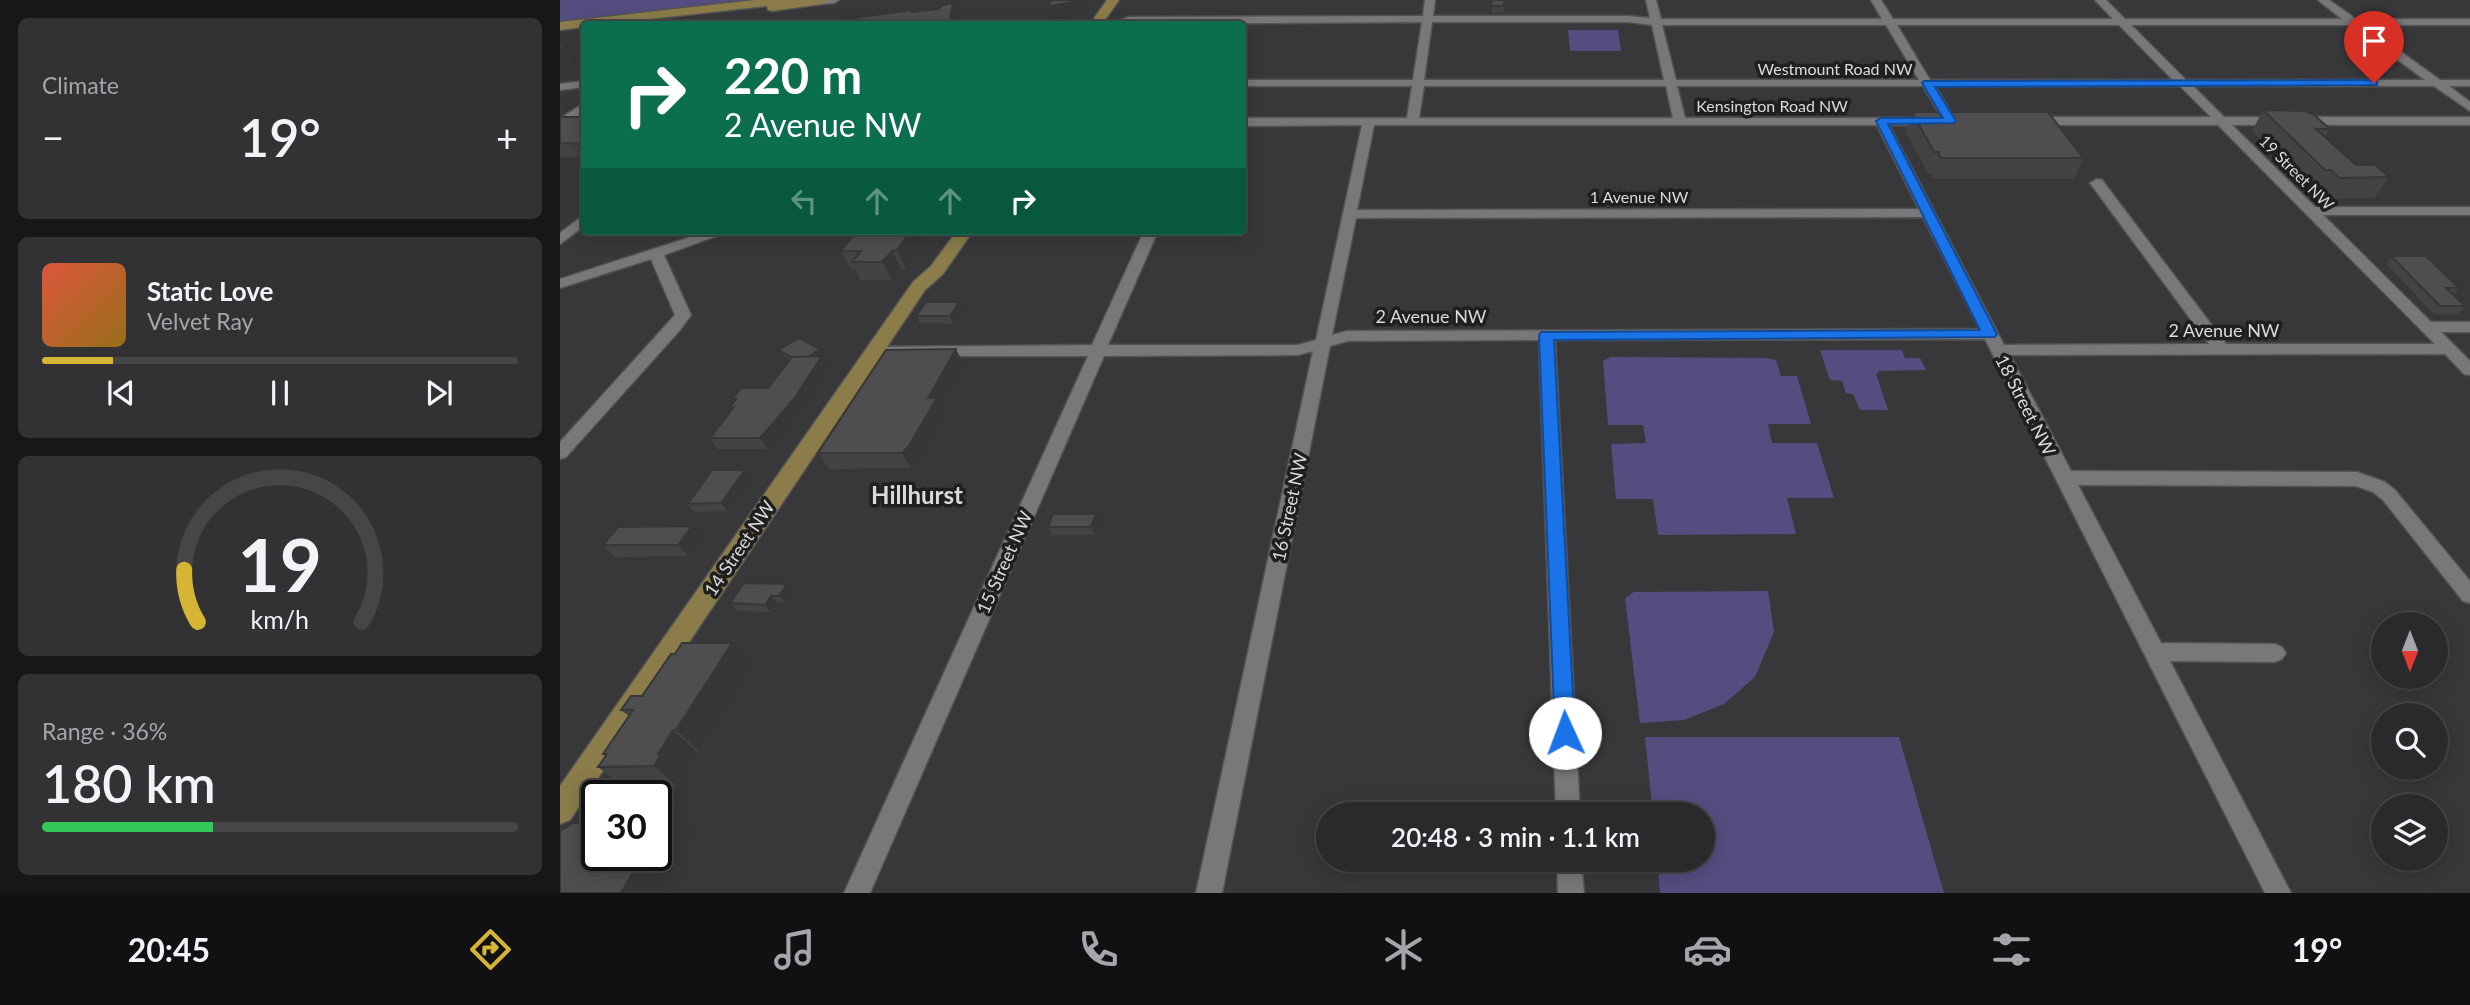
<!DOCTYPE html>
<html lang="en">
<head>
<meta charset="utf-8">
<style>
	:root { --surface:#2a292c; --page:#323134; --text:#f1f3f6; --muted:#a5a6a9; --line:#464548; --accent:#d6b534 }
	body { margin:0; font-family:Lato,sans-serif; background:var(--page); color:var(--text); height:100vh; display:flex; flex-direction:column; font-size:26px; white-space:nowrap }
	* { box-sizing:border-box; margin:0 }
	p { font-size:23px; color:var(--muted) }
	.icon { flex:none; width:38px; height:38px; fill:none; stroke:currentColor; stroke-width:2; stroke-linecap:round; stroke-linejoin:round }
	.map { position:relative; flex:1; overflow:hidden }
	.panel { display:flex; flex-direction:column; gap:18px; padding:18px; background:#171718; width:560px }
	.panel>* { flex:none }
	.top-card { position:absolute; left:21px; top:21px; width:665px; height:214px; border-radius:7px; box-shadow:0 4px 18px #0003,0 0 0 2px var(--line); background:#0b6e4f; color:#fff; overflow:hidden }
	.needle { width:46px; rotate:180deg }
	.controls { position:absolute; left:1811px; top:612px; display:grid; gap:14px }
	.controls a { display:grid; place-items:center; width:77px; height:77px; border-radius:50%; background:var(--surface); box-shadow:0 4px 18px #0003,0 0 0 2px var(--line); font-size:35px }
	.speed { position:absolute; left:21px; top:780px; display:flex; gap:14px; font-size:35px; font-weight:700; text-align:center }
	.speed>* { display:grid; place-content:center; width:91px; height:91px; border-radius:50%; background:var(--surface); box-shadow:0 4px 18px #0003,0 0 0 2px var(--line); line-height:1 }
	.speed .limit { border:4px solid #111; border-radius:10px; background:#fff; color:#111 }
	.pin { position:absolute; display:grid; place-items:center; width:60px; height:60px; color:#fff; margin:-72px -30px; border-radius:50% 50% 50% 0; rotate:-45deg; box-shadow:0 0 7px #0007 }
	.pin .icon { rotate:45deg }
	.me { position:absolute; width:77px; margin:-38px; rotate:358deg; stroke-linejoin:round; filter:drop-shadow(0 0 5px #0008) }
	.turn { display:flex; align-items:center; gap:24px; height:147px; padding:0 28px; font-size:32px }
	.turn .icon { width:91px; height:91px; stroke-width:2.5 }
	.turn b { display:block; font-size:49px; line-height:60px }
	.lanes { display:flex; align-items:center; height:66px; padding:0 28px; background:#0003; justify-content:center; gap:35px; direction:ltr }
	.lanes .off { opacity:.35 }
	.big { font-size:52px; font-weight:600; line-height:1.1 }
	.panel .tile { flex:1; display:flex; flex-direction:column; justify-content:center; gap:10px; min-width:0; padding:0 24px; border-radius:10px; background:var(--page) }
	.panel .dial { align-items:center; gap:0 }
	.dial svg { height:182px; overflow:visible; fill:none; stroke:var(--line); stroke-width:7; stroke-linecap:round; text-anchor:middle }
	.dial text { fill:var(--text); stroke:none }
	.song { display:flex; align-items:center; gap:21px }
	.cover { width:84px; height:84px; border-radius:10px; background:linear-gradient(135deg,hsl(10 70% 55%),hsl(40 70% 35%)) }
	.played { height:7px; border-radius:4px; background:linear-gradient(90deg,var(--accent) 15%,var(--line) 15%) }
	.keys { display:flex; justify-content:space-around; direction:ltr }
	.heat { display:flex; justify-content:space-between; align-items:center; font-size:38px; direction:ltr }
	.charge { height:10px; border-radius:5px; background:linear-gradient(90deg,#34c759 36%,var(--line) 0) }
	.trip { position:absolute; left:756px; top:802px; width:399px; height:70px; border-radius:35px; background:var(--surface); box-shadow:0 4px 18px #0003,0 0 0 2px var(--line); font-weight:600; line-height:70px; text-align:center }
	.menu { display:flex; height:112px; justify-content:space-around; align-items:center; background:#111012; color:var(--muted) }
	.menu .icon { width:49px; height:49px }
	.menu .current { color:var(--accent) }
	.menu b { font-size:32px; color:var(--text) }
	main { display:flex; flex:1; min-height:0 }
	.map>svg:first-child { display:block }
	.green { fill:#544e80 }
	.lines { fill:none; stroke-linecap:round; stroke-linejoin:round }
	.minor-casing { stroke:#535355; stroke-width:3 }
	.major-casing { stroke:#535355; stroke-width:3 }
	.minor { fill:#78777a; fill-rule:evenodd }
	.major { fill:#8b7c49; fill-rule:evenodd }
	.wall { fill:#434345 }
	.shaded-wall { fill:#373738 }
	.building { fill:#4e4e50; stroke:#373738; stroke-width:2 }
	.route { fill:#1a73e8; stroke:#114b97; stroke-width:2 }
	.labels { text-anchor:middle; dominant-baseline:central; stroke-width:7; stroke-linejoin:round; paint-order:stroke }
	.far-street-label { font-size:16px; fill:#dadadb; stroke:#1f1f20 }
	.street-label { font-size:18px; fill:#dadadb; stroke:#1f1f20 }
	.district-label { font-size:24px; font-weight:bold; fill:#dadadb; stroke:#1f1f20 }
</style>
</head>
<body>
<main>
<section class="panel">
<div class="tile"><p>Climate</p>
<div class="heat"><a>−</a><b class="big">19°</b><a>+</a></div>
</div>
<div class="tile">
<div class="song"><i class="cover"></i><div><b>Static Love</b><p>Velvet Ray</p></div></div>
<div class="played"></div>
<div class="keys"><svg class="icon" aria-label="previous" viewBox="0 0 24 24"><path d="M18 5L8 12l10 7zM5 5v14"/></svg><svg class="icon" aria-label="pause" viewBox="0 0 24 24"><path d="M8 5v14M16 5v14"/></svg><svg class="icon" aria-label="next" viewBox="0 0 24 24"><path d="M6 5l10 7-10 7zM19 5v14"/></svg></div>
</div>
<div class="tile dial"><svg viewBox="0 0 100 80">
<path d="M14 69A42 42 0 1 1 86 69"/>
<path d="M14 69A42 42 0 0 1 8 46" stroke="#d6b534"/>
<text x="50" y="56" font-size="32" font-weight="700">19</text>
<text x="50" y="72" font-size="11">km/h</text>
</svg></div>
<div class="tile"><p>Range · 36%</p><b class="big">180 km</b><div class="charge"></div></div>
</section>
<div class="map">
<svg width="1910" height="893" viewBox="0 0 1910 893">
	<rect width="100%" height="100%" fill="#38373a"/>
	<g class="green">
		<path d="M0,0H213L0,24Z"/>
		<path d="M1008,30H1058L1061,51H1010Z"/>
		<path d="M1260,350H1342L1345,358H1360L1366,370L1319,371L1316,374L1328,410H1300L1293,394L1286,393L1282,381L1270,380Z"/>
		<path d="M1051,357L1207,358L1216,360L1221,376H1237L1251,424H1208L1212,443H1257L1274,498H1227L1236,534L1098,535L1093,499H1056L1051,444L1086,443L1083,425H1048L1043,361Z"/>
		<path d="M1208,591L1214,632L1195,677L1164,704L1124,720L1080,723L1065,598L1074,592Z"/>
		<path d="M1085,737H1339L1384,893H1100L1097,859H1143V814H1093Z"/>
	</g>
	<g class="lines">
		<defs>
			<g id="minor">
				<path d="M245,0H279L274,3L249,5L245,4Z"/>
				<path d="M865,0H875L873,16H1068L1090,18L1086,0H1096L1101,19H1322L1311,0H1321L1333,19H1553L1535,0H1546L1565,19H1782L1758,0H1769L1796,19H1910V25H1804L1880,80H1910V86H1889L1910,102V111L1874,86H1633L1664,117H1910V125H1672L1755,207H1910V215H1763L1871,322H1910V332H1881L1910,361V375L1904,374L1885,354L1450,355L1511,471L1797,472L1825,482L1835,490L1910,581V603L1903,601L1823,500L1813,492L1796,486L1518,485L1601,643L1715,644L1722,647L1726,653L1722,659L1715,662L1610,661L1731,893H1705L1425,339L995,340L1020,814H996L979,340L788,341L770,346L662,893H636L753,351L738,355L544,356L310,893H284L528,356H314L306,351L308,347L532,345L584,231H598L548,345H738L756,340L802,125L682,126V118H847L852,86H682V80H853L862,22L552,24L568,17L863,16ZM872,22H1068L1092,25L1104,80H864ZM1102,25H1326L1359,80H1116ZM1337,25H1559L1613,80H1370ZM1571,25H1791L1865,80H1626ZM864,86H1106L1113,118H859ZM1117,86H1363L1386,124L1390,125L1396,121L1375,86H1620L1651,117H1473L1467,121L1473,125H1658L1875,344H1666L1542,180L1537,179L1530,183L1649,344L1444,345L1329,125H1372L1378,121L1376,118H1125ZM814,125H1317L1359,209L797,210ZM1363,217L1420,329L787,331L772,335L796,218Z"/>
				<path d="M24,81V87L0,90V84Z"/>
				<path d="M24,103V112L9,124H1V118Z"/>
				<path d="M24,215V226L0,244V233Z"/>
				<path d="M149,231H170L104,255L131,315L120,330L6,457L0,459V442L115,315L91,259L0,288V279Z"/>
				<path d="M997,859H1021L1024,893H998Z"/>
			</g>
			<g id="major">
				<path d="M195,0H268L262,4L212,11L208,10L207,6L45,24H24V27L0,30V22Z"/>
				<path d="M547,0H559L542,24H530Z"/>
				<path d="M397,231H413L383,274L365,290L10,820L0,824V786L353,282L371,266Z"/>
			</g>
		</defs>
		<use href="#minor" class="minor-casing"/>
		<use href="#major" class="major-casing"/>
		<use href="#minor" class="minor"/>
		<use href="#major" class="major"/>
	</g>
	<g class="wall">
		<path d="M932,0H944V12L932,13Z"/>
		<path d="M1703,110L1770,129L1765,137L1796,165L1829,177L1814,198L1766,199L1758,191H1752L1692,131Z"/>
		<path d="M1352,112L1523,158L1514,179H1374L1371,173H1368L1346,132Z"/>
		<rect x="0" y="117" width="24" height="40"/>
		<path d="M297,231H373L346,269H341L332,280H301L295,269H291L281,251Z"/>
		<path d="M1831,256L1899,288L1894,295L1905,306L1899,314H1874L1826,264Z"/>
		<path d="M403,310L394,324L360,323L356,316Z"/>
		<path d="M260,349L262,353L257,356H262L269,367L241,410L208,449H158L150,438L172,410L170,407L174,401L172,399L208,388L230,359L221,354L218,350Z"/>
		<path d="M404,365L381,405L385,413L358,462L351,468L269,469L258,453Z"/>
		<path d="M191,478L167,511L134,512L128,504Z"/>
		<path d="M539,522L535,535H492L488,527Z"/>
		<path d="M142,538L129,556L55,557L43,545Z"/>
		<path d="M227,584L233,591L226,603H217L211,612L177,611L170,603Z"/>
		<path d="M172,643L192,665L139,751H136L123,773L126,775L118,787L64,788L38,767L45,756L43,754L69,716L61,710L82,696L115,654Z"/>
	</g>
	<g class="shaded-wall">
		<path d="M516,0H531L518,15L494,19L490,6Z"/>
		<path d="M393,3L397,14L395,24H356Z"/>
		<path d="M6,44L16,60L1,81H0V51Z"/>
		<path d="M351,231H373L346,269L337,250Z"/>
		<path d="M332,251L341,269L332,280L322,262Z"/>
		<path d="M399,302L403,310L394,324L390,316Z"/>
		<path d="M260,349L262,353L242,366L239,362Z"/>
		<path d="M396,349L404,365L381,405L385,413L358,462L351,468L342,453L368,398Z"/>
		<path d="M262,356L269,367L241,410L208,449L200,438Z"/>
		<path d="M185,470L191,478L167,511L161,503Z"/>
		<path d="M536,514L539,522L535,535L531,527Z"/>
		<path d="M132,526L142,538L129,556L118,545Z"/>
		<path d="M227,584L233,591L226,603L219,596Z"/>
		<path d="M211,596L217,603L211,612L205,605Z"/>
		<path d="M172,643L192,665L139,751L116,730Z"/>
		<path d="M113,730L136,751L123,773L126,775L118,787L94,766L98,754Z"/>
		<path d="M109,812L134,832L99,893H61L83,856H96V834Z"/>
	</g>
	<g class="building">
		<path d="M490,0H516L514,2L490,6Z"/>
		<path d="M932,0H944V6H931Z"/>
		<path d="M393,3L390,20L356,24H216L249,20L248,24L352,10V12L378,9L383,5Z"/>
		<path d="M6,44L0,51V45Z"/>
		<path d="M1703,110L1745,111L1753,114L1770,129H1756L1796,165H1815L1829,177L1779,178L1771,170H1765Z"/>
		<path d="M1352,112H1488L1523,158H1381L1378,152H1374Z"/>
		<path d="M0,117H24V144L0,143Z"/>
		<path d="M297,231H351L337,250L332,251L322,262H292L301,251H281Z"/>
		<path d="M1831,256H1866L1899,288H1886L1905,306H1880Z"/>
		<path d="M366,302H399L390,316H356Z"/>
		<path d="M239,338L260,349L248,357H231L218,350Z"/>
		<path d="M396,349L368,398H377L348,447L342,453H258L326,350Z"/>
		<path d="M262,356L234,399L200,438H150L174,407H170L176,399H172L181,388H208L232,357Z"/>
		<path d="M152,470H185L161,503L128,504Z"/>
		<path d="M493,514H536L531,527H488Z"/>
		<path d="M132,526L118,545H43L58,527Z"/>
		<path d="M184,583L227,584L219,596H211L205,605L170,603Z"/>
		<path d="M122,643H172L116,730H113L98,754H101L94,766L38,767L47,754H43L73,710H61L71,696H82L111,654H115Z"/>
		<path d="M96,812H109L96,834Z"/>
		<path d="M13,823H35L37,827V856H83L61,893H0V831Z"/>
	</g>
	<path class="route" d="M1814,80L1817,81V85L1375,87L1396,121L1394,123L1328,124L1437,334L1435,337L994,340L1015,733L1012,740L1005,742L997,740L995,733L979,335L981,332L1420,330L1316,121L1321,118H1383L1362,83L1364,81Z"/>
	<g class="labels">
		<g class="far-street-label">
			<text x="1275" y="68">Westmount Road NW</text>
			<text x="1212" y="105">Kensington Road NW</text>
			<text transform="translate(1737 172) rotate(45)">19 Street NW</text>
			<text x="1079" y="196">1 Avenue NW</text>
		</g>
		<g class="street-label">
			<text x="871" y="316">2 Avenue NW</text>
			<text x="1664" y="330">2 Avenue NW</text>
			<text transform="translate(1466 405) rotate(63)">18 Street NW</text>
			<text transform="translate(729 507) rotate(-78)">16 Street NW</text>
			<text transform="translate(179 548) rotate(-56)">14 Street NW</text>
			<text transform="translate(444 562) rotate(-66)">15 Street NW</text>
		</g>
		<g class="district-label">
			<text x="357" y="494">Hillhurst</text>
		</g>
	</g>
</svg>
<div class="controls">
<a><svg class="needle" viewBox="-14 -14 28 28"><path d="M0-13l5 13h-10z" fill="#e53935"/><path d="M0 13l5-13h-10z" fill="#a5a6a9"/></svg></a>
<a><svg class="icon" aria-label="search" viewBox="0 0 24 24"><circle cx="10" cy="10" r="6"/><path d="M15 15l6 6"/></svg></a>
<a><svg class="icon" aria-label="layers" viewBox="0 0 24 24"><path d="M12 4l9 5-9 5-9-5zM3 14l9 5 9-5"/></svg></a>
</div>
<div class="speed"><div class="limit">30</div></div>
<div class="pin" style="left:1814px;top:83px;background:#d93025"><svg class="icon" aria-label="arrive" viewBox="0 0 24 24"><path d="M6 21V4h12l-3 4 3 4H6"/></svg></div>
<svg class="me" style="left:1005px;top:733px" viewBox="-20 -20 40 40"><circle r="19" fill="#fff"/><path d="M0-13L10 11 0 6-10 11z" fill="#1a73e8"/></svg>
<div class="trip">20:48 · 3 min · 1.1 km</div>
<div class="top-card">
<div class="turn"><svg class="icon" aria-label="right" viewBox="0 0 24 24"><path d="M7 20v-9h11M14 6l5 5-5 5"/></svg><div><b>220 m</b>2 Avenue NW</div></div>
<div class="lanes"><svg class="icon off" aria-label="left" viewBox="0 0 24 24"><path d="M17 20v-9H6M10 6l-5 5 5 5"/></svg><svg class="icon off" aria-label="ahead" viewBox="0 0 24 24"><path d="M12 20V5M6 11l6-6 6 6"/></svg><svg class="icon off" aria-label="ahead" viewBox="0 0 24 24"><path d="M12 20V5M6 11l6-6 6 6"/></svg><svg class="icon" aria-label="right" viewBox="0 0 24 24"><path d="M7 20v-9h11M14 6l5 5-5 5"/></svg></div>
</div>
</div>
</main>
<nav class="menu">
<b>20:45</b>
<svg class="icon current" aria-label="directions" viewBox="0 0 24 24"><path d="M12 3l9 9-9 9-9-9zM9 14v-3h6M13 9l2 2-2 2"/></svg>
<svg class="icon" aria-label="music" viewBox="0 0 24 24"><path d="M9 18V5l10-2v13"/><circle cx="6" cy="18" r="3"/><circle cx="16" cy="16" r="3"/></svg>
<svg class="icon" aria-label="phone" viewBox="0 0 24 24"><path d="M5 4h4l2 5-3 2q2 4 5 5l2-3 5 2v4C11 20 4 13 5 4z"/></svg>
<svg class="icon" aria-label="climate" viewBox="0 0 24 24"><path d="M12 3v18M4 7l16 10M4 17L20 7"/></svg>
<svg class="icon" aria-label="car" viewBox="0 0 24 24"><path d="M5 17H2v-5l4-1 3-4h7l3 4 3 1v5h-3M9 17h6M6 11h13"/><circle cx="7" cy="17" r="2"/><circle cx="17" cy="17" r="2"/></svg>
<svg class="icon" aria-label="filters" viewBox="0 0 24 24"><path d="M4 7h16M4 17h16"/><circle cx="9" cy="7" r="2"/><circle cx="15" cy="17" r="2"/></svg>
<b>19°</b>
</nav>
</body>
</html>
